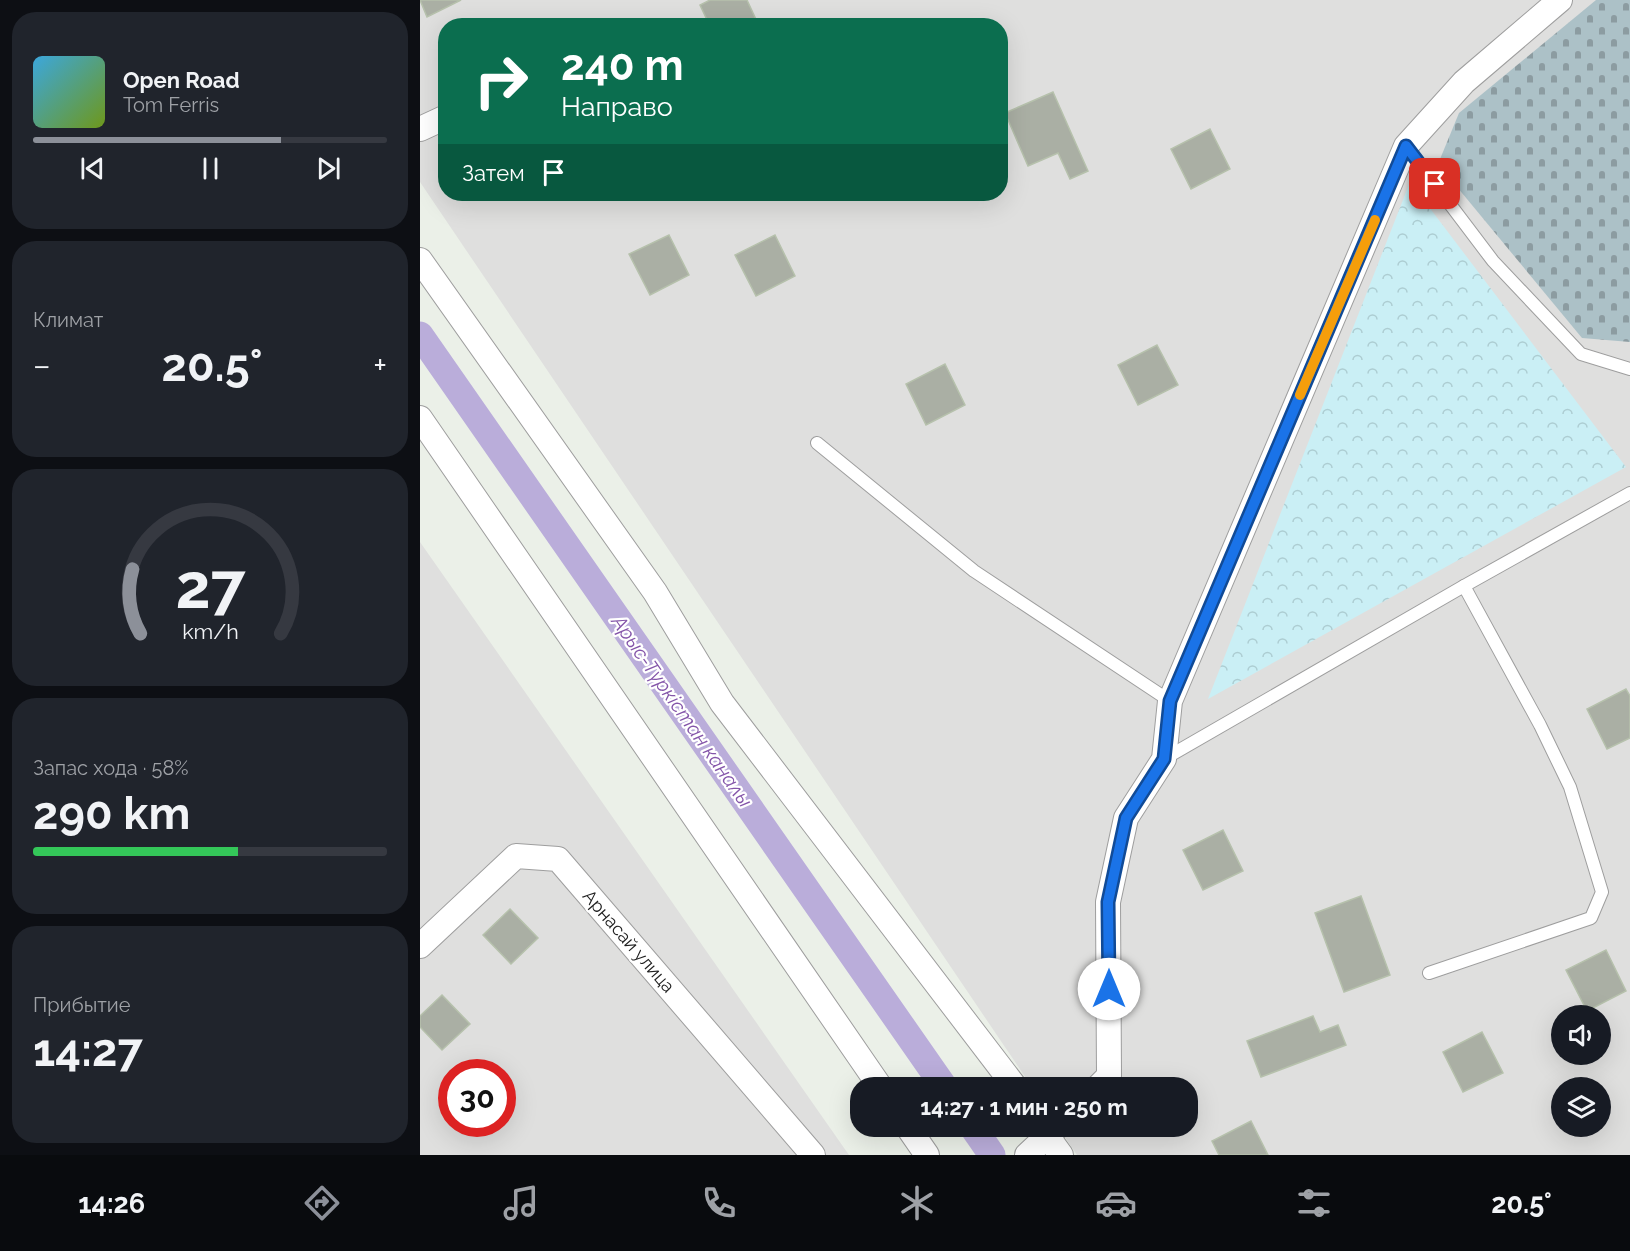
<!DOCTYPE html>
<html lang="ru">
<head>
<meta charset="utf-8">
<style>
	:root { --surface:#171b24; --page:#20242c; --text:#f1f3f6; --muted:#9ea1a6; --line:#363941; --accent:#8c9099 }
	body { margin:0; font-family:Raleway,sans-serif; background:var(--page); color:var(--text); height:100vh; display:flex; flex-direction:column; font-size:22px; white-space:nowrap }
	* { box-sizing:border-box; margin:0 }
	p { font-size:20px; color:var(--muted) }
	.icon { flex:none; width:33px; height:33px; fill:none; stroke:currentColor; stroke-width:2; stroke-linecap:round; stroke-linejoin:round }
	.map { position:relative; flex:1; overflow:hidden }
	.panel { display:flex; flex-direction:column; gap:12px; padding:12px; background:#0d0f14; width:420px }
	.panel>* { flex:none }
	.top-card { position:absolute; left:18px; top:18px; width:570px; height:183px; border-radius:24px; box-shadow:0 6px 24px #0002; background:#0b6e4f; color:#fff; overflow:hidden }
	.buttons { position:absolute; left:1131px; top:1005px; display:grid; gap:12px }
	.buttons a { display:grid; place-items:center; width:60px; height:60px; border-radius:50%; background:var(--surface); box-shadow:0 6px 24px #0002; font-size:30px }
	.speed { position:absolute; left:18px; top:1059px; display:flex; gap:12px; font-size:30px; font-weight:700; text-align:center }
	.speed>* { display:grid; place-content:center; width:78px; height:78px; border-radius:50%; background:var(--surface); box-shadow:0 6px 24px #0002; line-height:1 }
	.speed .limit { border:9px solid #d22; background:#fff; color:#111 }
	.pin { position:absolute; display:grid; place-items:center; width:51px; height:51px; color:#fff; margin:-26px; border-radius:12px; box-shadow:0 3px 9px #0006 }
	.me { position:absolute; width:66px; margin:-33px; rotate:0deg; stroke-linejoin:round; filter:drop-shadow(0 0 4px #0008) }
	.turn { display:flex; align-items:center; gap:21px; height:126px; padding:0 24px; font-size:27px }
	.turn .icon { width:78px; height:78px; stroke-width:2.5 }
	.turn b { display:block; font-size:42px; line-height:51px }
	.then { display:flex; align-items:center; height:57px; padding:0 24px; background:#0003; gap:12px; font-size:22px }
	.big { font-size:45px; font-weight:700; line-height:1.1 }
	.panel .widget { flex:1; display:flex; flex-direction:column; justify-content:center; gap:9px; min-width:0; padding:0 21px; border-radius:24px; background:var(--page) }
	.panel .dial { align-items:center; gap:0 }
	.dial svg { height:156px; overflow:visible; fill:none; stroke:var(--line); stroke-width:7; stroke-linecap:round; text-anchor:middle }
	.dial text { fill:var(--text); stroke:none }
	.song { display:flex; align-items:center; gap:18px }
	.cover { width:72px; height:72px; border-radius:9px; background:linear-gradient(135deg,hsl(200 70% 55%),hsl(80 70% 35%)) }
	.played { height:6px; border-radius:3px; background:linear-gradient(90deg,var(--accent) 70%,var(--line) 70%) }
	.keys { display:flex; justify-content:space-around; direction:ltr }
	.heat { display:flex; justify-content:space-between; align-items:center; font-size:33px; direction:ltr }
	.charge { height:9px; border-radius:4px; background:linear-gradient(90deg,#34c759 58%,var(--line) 0) }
	.trip { position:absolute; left:430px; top:1077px; width:348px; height:60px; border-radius:24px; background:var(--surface); box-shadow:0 6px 24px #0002; font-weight:700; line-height:60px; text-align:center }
	.tab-bar { display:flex; height:96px; justify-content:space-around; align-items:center; background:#090b0e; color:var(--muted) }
	.tab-bar .icon { width:42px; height:42px }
	.tab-bar .current { color:var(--accent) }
	.tab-bar b { font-size:27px; color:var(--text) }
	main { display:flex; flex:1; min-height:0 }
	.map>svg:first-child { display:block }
	.residential { fill:#dfdfde; fill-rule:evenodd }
	.cemetery { fill:url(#cemetery-stones) }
	.park { fill:url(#park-crowns) }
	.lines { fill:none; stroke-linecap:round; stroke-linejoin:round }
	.canal { stroke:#baadda; stroke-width:27 }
	.building { fill:#aaafa4; stroke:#b6c1ac; stroke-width:1.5 }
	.lane-casing { stroke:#9e9e9e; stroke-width:14 }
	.street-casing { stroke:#9e9e9e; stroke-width:26 }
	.lane { stroke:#fff; stroke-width:12 }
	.street { stroke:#fff; stroke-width:24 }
	.route-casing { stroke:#114b97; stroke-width:15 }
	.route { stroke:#1a73e8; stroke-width:10 }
	.slow { stroke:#f59e0b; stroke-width:10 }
	.labels { text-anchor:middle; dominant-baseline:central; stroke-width:4.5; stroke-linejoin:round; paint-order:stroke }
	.street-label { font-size:18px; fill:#212121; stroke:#fff }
	.water-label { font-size:20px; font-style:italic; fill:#8455a9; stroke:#fff }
</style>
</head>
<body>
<main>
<section class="panel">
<div class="widget">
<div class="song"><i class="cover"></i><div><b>Open Road</b><p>Tom Ferris</p></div></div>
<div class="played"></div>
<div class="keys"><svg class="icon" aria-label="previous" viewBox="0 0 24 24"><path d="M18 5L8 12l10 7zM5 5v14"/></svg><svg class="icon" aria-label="pause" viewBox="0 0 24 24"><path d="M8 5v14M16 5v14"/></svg><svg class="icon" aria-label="next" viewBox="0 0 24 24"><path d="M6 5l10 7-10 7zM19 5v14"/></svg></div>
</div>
<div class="widget"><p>Климат</p>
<div class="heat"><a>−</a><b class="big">20.5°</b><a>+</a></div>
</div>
<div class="widget dial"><svg viewBox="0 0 100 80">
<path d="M14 69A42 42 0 1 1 86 69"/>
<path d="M14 69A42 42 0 0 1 10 36" stroke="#8c9099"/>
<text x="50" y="56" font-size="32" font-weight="700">27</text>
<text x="50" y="72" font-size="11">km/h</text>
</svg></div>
<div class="widget"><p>Запас хода · 58%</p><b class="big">290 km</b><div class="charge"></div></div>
<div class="widget"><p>Прибытие</p><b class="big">14:27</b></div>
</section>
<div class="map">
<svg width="1210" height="1155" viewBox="0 0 1210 1155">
	<defs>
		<pattern id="cemetery-stones" width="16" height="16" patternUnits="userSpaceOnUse" patternTransform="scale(1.5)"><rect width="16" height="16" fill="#acc1c7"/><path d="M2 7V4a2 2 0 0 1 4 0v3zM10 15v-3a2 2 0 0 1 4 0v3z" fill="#8c9ca1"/></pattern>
		<pattern id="park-crowns" width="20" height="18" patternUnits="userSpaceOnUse" patternTransform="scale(1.5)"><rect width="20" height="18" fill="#caeff5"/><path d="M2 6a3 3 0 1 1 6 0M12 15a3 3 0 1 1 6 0" fill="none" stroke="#adcdd2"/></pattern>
	</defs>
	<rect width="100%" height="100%" fill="#ebf0e8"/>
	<g class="residential">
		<path d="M0,0H1210V1155H657L638,1127L768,1126V1088L612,1087L0,182ZM26,26H580V194H26ZM1142,1016H1180V1054H1142ZM1142,1088H1180V1126H1142Z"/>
		<path d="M0,542L429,1155H0ZM32,1072H82V1124H32Z"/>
	</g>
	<path class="cemetery" d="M1176,0H1210V342L1162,338L1018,164L1039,113Z"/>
	<path class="park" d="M990,182L1206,467L788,699Z"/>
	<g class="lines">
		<g class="canal">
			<path d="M0,335L525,1088"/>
			<path d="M552,1126L572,1155"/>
		</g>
	</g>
	<g class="building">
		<path d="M0,0H41L7,17Z"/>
		<path d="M290,0H327L339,26H290L280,5Z"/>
		<path d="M633,92L668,171L650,179L638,153L608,166L585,113Z"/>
		<path d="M790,129L810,169L771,189L751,149Z"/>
		<path d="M249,235L269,275L230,295L209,254Z"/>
		<path d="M355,235L375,276L336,296L315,255Z"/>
		<path d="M737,345L758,385L718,405L698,365Z"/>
		<path d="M525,364L545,405L506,425L486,384Z"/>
		<path d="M1206,689L1210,696V738L1187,749L1167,709Z"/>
		<path d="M803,830L823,871L783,890L763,850Z"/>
		<path d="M941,896L970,975L924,992L895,913Z"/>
		<path d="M90,909L118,938L91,964L63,935Z"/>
		<path d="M1186,950L1206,991L1167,1011L1146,970Z"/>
		<path d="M22,995L50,1024L22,1050L0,1027V1016Z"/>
		<path d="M893,1016L900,1032L918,1025L926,1045L841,1077L827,1041Z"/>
		<path d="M1062,1032L1083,1073L1043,1092L1023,1052Z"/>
		<path d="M831,1121L848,1155H799L792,1141Z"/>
	</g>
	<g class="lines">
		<defs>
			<g id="lane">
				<path d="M986,146L1073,261L1161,354L1210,369"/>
				<path d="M397,443L554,571L750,701"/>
				<path d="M744,759L1044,586L1210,493"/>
				<path d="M1009,973L1171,918L1182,892L1150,787L1120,725L1044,586"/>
			</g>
			<g id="street">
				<path d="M0,129L26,117"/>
				<path d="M0,260L235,592L302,703L596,1088"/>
				<path d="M0,418L461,1088"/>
				<path d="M0,946L96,856L138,859L393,1155"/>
				<path d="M677,1088L689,1076L688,902L706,818L744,759L750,701L986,146L1044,82L1140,0"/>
				<path d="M487,1126L507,1155"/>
				<path d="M620,1126L641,1155"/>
				<path d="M607,1155L638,1126"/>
			</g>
		</defs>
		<use href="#lane" class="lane-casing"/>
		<use href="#street" class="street-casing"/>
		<use href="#lane" class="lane"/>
		<use href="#street" class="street"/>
	</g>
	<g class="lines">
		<defs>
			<path id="route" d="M689,989L688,902L706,818L744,759L750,701L986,146L1015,184"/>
		</defs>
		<use href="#route" class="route-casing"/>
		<use href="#route" class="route"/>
		<path class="slow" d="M880,395L955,220"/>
	</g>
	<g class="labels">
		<g class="street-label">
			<text transform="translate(209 941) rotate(49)">Арнасай улица</text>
		</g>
		<g class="water-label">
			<text transform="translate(262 711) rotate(55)">Арыс-Түркістан каналы</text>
		</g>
	</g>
</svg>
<div class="buttons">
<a><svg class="icon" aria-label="sound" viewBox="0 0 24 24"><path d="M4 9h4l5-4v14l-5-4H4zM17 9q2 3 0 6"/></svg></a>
<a><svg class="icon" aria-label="layers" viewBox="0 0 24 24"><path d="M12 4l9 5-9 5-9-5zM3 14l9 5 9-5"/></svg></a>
</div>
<div class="speed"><div class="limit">30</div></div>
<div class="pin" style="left:1015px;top:184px;background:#d93025"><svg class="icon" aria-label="arrive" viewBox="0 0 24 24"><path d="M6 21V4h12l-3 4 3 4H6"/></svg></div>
<svg class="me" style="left:689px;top:989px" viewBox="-20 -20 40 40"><circle r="19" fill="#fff"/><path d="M0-13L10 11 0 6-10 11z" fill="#1a73e8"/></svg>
<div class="trip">14:27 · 1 мин · 250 m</div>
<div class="top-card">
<div class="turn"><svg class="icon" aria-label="right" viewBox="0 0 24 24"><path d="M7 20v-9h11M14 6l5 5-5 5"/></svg><div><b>240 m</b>Направо</div></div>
<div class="then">Затем<svg class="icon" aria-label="arrive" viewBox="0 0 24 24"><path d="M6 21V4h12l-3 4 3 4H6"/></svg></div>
</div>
</div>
</main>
<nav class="tab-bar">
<b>14:26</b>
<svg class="icon current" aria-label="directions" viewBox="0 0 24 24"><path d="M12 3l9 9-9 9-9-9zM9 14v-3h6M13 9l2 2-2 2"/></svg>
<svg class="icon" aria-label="music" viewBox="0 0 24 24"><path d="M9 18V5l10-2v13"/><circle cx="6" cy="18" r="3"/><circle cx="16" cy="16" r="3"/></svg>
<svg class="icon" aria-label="phone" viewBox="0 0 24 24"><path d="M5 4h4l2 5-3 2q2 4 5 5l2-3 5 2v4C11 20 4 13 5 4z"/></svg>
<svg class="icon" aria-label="climate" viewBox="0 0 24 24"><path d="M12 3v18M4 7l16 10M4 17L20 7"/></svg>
<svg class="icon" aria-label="car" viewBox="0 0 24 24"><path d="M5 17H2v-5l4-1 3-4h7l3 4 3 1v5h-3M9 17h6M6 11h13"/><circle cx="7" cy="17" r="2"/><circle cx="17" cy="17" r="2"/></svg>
<svg class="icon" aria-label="filters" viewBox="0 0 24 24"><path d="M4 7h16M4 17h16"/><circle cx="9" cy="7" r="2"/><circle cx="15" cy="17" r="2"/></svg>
<b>20.5°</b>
</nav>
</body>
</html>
